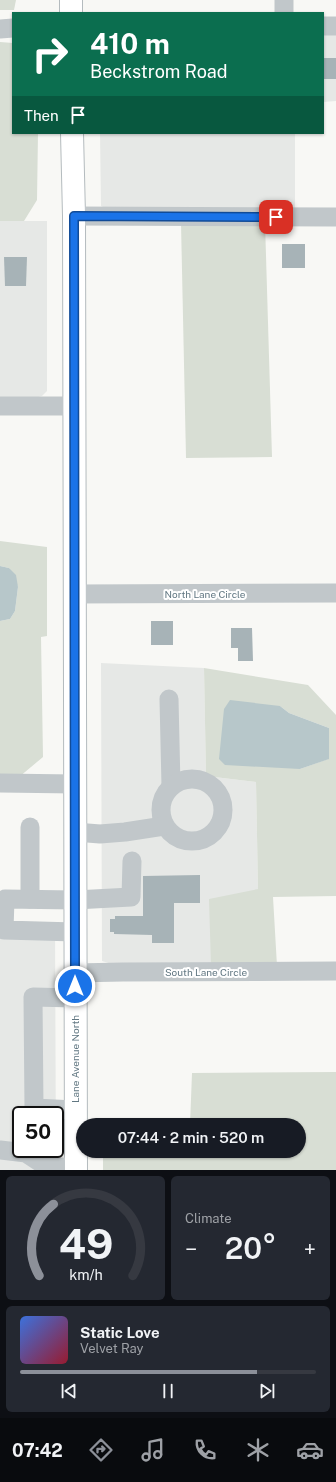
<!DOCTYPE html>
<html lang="en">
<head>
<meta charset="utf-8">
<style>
	:root { --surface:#171b24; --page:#242831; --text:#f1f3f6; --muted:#9ea1a6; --line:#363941; --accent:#8c9099 }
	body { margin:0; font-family:"Public Sans",sans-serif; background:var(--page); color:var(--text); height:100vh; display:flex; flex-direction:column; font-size:15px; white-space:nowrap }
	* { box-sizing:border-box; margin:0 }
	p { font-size:13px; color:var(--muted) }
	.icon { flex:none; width:22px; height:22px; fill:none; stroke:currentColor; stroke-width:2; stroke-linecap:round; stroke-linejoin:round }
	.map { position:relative; height:1170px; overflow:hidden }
	.side { display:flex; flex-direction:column; gap:6px; padding:6px; background:#0d0f14; flex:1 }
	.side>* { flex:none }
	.guide { position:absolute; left:12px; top:12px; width:312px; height:122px; border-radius:0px; box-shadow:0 1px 3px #0004; background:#0b6e4f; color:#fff; overflow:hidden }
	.speed { position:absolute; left:12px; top:1106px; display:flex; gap:8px; font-size:20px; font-weight:700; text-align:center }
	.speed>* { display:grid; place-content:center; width:52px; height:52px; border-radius:50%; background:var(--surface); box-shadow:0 1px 3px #0004; line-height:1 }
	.speed .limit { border:2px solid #111; border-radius:6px; background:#fff; color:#111 }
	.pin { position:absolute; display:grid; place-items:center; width:34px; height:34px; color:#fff; margin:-17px; border-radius:8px; box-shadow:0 2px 6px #0006 }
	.me { position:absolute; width:44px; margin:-22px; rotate:0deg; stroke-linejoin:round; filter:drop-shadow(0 0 3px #0008) }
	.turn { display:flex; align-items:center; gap:14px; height:84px; padding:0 12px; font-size:18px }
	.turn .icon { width:52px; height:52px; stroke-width:2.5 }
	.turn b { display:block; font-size:28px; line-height:34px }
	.then { display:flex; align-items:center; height:38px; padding:0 12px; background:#0003; gap:8px; font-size:15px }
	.big { font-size:30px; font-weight:600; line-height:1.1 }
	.side .widget { flex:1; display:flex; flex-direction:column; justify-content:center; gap:6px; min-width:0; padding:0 14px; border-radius:6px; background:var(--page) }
	.side .dial { align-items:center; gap:0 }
	.dial svg { height:104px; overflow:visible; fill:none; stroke:var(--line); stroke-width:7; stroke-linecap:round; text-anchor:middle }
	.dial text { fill:var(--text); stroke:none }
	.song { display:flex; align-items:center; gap:12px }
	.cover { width:48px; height:48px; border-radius:6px; background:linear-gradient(135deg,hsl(220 70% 55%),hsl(350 70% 35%)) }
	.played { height:4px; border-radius:2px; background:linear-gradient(90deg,var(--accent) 80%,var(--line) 80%) }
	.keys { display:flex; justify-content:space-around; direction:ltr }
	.heat { display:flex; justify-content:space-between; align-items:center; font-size:22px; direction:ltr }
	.side .tiles { flex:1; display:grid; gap:6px; grid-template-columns:1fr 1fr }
	.widget:last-child { grid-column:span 2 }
	.trip { position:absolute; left:76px; top:1118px; width:230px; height:40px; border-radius:20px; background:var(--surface); box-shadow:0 1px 3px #0004; font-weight:600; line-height:40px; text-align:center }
	.tab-bar { display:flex; height:64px; justify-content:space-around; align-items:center; background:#090b0e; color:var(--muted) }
	.tab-bar .icon { width:28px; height:28px }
	.tab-bar .on { color:var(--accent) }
	.tab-bar b { font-size:18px; color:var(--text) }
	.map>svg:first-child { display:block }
	.built { fill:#e6e8e6; fill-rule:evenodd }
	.green { fill:#d8ded4; fill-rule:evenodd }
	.water { fill:#b7c7ca }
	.building { fill:#a7b3b7 }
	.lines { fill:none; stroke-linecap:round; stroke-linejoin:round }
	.major-casing { stroke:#b4bbbe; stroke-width:24 }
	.minor { stroke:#c1c7ca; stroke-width:19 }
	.major { stroke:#fff; stroke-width:22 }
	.route-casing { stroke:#114b97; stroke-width:10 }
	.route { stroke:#1a73e8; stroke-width:7 }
	.labels { text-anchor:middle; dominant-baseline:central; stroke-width:4; stroke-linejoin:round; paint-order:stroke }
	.street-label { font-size:10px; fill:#617782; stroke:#fff }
</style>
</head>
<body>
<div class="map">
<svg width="336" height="1170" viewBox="0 0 336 1170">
	<rect width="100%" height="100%" fill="#f8f8f5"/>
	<g class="built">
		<path d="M336,32V101L323,102V33Z"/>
		<path d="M100,133H295V210L113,212L101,206Z"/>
		<path d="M0,221H47V391L42,396L31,399L0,400Z"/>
		<path d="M101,663L204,668L206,776L256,782L258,889L211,966L115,965L102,961Z"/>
		<path d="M0,922H55L56,1170H0ZM21,1115H55V1149H21Z"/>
	</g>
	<g class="green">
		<path d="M0,0H16L14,10H0Z"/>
		<path d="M0,42L13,43V133H38L37,200L24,221H0Z"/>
		<path d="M265,222L272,457L186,458L181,223Z"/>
		<path d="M0,541L47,547V636L41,637L43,757L19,777H0V621L10,619L15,611L18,587L9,568L0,566Z"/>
		<path d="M204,668L308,685L336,715V896L273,897L277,966H211L209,899L258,889L256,782L206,776ZM280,706L289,713L329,728L328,759L300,769Z"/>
		<path d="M336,1072V1170H103V1151H299V1125H190L192,1073Z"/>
	</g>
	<g class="water">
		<path d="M0,566L9,568L16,575L18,587L15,611L10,619L0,621Z"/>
		<path d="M230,700L280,706L289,713L329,728V759L300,769L225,765L219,759L224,709Z"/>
	</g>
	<g class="building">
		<rect x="323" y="58" width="13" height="21"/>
		<rect x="282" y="244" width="23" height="24"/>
		<path d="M4,257H27L26,286H5Z"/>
		<rect x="151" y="621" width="22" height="24"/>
		<path d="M231,628H252L253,661H238V648H231Z"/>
		<path d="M200,875V903H174V943H152V935L114,934V932H110V919H115V916H143V876Z"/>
	</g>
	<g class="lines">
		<defs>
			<g id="major">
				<path d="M71,0V13"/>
				<path d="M72,133L74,216L76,1170"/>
			</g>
		</defs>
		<use href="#major" class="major-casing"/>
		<g class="minor">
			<path d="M284,0V13"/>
			<path d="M323,26H336"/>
			<path d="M0,29L13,28"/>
			<path d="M74,216L336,217"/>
			<path d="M0,406H74"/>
			<path d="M75,594L336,593"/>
			<path d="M169,699L171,786"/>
			<circle cx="192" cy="810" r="31"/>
			<path d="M0,783L75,784"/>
			<path d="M30,827V899"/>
			<path d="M75,832L100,834L125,832L164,826"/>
			<path d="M75,932L4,930L5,899L75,900L131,897L132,861"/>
			<path d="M75,973L123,972L336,971"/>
			<path d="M75,998L33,997L34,1108L75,1110"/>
			<path d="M0,1150L26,1153L47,1167H76"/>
		</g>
		<use href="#major" class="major"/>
	</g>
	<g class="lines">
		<defs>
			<path id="route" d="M75,986L74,216L276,217"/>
		</defs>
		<use href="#route" class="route-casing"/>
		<use href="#route" class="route"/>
	</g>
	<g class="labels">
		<g class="street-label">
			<text x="205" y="594">North Lane Circle</text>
			<text x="206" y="972">South Lane Circle</text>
			<text transform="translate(75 1059) rotate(-90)">Lane Avenue North</text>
		</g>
	</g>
</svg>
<div class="speed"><div class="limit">50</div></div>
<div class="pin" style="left:276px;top:217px;background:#d93025"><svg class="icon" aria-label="arrive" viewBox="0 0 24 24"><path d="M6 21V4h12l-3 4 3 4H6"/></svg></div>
<svg class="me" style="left:75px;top:986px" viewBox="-20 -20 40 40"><circle r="17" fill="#1a73e8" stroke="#fff" stroke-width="3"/><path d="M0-11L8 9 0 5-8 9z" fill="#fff"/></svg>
<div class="trip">07:44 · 2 min · 520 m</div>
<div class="guide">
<div class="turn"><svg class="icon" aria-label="right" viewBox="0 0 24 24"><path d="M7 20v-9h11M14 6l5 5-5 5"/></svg><div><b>410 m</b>Beckstrom Road</div></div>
<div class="then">Then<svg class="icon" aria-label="arrive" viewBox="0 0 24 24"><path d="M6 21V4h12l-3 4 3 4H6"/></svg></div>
</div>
</div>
<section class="side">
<div class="tiles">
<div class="widget dial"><svg viewBox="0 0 100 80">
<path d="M14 69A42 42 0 1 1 86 69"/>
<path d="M14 69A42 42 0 0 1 25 14" stroke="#8c9099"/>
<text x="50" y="56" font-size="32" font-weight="700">49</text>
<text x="50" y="72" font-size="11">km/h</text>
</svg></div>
<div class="widget"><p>Climate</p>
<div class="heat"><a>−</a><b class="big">20°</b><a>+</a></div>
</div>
<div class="widget">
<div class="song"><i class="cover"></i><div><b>Static Love</b><p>Velvet Ray</p></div></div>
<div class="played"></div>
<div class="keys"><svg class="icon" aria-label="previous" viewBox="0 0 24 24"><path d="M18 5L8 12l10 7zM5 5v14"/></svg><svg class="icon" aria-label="pause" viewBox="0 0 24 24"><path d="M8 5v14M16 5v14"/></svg><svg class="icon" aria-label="next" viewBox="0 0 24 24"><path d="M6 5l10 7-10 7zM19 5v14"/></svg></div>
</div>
</div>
</section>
<nav class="tab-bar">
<b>07:42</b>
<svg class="icon on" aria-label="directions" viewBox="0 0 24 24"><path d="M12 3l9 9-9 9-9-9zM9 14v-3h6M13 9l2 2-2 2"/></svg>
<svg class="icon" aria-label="music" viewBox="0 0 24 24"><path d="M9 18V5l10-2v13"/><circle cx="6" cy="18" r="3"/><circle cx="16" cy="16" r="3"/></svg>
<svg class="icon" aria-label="phone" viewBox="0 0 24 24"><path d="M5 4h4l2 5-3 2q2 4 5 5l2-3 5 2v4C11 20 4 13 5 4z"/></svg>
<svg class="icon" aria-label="climate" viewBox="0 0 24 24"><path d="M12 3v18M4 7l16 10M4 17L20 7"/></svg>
<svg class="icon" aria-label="car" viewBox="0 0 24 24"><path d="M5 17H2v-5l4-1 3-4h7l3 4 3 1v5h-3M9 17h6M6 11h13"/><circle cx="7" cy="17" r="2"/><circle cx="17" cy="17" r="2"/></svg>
</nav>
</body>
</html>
